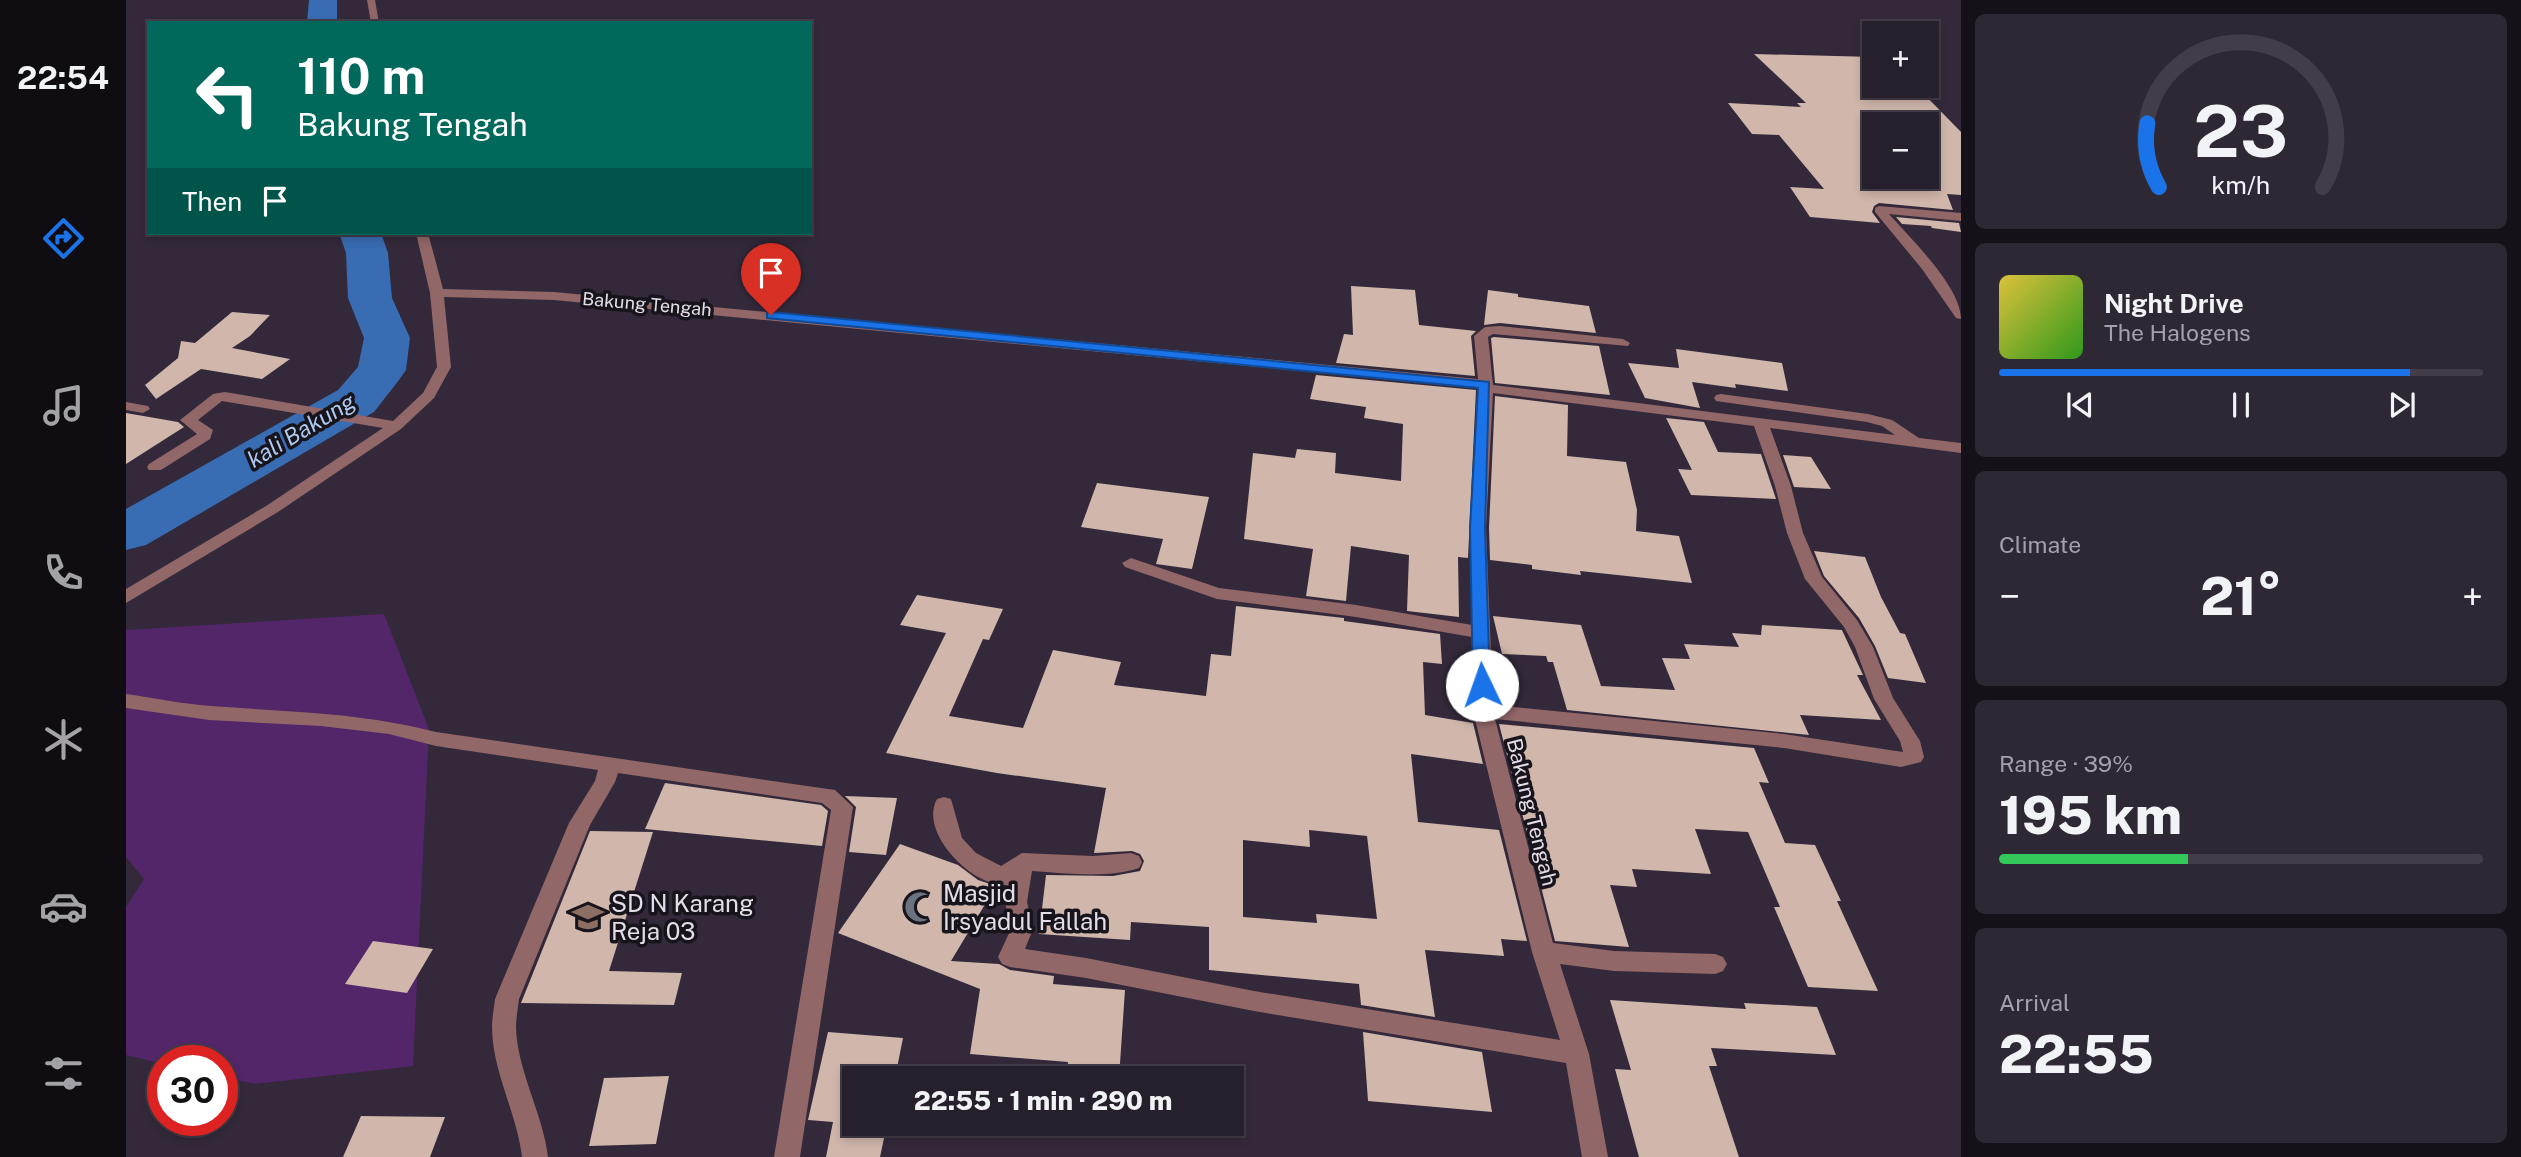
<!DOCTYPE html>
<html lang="en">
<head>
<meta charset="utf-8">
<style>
	:root { --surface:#261f2c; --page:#2e2734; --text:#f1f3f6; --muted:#a4a2a9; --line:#423d48; --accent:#1a73e8 }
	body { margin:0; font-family:"Public Sans",sans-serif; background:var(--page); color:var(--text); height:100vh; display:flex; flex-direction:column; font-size:26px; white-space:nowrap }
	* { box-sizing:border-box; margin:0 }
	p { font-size:23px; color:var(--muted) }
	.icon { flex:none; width:38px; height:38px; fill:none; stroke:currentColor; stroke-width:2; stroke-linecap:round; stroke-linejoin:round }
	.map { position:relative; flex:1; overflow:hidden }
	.panel { display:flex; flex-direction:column; gap:14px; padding:14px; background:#151118; width:560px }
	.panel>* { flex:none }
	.top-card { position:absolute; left:21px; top:21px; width:665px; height:214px; border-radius:0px; box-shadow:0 4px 10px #0003,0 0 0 2px var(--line); background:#00695c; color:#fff; overflow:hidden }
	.buttons { position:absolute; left:1736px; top:21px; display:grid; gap:14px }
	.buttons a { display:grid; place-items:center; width:77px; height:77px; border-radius:0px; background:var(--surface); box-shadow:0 4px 10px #0003,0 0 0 2px var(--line); font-size:35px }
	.speed { position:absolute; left:21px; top:1045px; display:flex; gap:14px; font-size:35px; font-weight:700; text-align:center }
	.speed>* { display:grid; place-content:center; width:91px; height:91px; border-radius:50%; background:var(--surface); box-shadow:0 4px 10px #0003,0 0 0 2px var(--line); line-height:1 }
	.speed .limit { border:10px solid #d22; background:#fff; color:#111 }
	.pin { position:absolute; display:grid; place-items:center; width:60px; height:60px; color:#fff; margin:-72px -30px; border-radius:50% 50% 50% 0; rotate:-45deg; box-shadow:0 0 7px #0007 }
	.pin .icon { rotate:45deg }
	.me { position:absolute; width:77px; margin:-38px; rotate:357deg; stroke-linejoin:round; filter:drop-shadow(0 0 5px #0008) }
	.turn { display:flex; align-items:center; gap:24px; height:147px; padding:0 35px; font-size:32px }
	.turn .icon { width:91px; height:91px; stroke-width:2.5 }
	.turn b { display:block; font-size:49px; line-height:60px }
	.then { display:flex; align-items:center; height:66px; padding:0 35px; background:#0003; gap:14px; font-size:26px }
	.big { font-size:52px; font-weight:800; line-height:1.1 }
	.panel .card { flex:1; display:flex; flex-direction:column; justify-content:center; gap:10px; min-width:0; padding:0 24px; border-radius:10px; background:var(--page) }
	.panel .dial { align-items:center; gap:0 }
	.dial svg { height:182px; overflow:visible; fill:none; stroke:var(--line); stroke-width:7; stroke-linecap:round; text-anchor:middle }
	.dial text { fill:var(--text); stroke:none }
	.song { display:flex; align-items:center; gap:21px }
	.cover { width:84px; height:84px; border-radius:10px; background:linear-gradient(135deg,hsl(50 70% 55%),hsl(110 70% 35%)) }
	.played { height:7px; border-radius:4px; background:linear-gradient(90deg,var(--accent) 85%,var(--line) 85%) }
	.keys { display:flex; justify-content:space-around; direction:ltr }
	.heat { display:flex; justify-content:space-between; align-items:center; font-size:38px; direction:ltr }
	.charge { height:10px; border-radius:5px; background:linear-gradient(90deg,#34c759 39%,var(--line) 0) }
	.trip { position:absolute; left:716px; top:1066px; width:402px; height:70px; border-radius:0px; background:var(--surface); box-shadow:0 4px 10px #0003,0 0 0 2px var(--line); font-weight:800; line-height:70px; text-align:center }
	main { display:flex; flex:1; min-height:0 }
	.tab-bar { display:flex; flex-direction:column; width:126px; justify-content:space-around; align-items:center; background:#0f0c12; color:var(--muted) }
	.tab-bar .icon { width:49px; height:49px }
	.tab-bar .selected { color:var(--accent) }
	.tab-bar b { font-size:32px; color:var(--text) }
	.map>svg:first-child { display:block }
	.green { fill:#522669 }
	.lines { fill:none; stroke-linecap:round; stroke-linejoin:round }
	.river { fill:#386cb3; fill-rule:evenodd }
	.building { fill:#d0b6ab; fill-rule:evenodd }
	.minor { fill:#926768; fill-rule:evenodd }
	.route { fill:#1a73e8; stroke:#114b97; stroke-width:2 }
	.labels { text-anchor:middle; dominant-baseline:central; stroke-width:7; stroke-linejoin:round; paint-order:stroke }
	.far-street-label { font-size:18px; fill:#e4dde8; stroke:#18141c }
	.street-label { font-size:21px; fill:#e4dde8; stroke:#18141c }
	.water-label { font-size:23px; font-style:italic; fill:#adc9ef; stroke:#18141c }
	.near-poi-label { font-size:24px; fill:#e4dde8; stroke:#18141c; text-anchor:start }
</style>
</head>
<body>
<main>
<nav class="tab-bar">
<b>22:54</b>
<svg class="icon selected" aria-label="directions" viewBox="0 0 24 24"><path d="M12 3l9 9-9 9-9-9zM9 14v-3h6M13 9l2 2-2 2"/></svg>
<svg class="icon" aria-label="music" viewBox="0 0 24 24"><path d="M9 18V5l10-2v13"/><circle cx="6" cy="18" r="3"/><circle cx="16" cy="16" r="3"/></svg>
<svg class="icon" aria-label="phone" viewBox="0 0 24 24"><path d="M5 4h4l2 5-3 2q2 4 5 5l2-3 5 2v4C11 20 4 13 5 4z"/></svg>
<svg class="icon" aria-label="climate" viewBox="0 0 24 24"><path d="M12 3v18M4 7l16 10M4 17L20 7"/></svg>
<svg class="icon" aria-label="car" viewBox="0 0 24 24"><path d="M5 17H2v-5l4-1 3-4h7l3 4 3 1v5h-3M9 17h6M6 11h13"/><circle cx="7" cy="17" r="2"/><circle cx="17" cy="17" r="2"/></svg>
<svg class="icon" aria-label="filters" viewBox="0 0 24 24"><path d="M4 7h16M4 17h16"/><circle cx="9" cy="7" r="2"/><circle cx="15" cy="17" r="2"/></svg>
</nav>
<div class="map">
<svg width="1835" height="1157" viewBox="0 0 1835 1157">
	<rect width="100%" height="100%" fill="#33293a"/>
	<path class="green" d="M258,614L303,729L287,1066L129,1084L96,1077V1060H37V1064L0,1055V907L18,879L0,857V630Z"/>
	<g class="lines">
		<g class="river">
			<path d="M183,0H211V23H181Z"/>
			<path d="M213,233H255L262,253L266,298L284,338L280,370L273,380L248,412L20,545L0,550V509L212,390L232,367L238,338L222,298L220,253Z"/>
		</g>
	</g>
	<g class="building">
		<path d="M1628,54L1748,57V86H1790L1835,132V195L1821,194L1827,210L1753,203L1748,206L1746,212L1754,223L1684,217L1664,187L1698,189L1653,135L1626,134L1602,103L1675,107L1671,103H1680ZM1748,122L1801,124V177H1748Z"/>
		<path d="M1770,217L1833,223L1835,232L1806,228L1805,226L1776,224Z"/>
		<path d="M1225,286L1289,290L1293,325L1350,331L1345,336L1349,376L1210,363L1218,334L1227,335Z"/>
		<path d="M1362,290L1392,294V297L1463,306L1470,333L1374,323L1358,325Z"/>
		<path d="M106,312L144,315L124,336L106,348L164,359L136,379L75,369L30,399L19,385L52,358L55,341L69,343Z"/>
		<path d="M1368,337L1473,346L1484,395L1369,383L1365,338Z"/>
		<path d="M1550,349L1656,363L1662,391L1609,384L1610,388L1566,382L1574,408L1519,398L1502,363L1553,368Z"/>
		<path d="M1190,375L1350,390L1342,558L1332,557L1333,617L1281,611L1283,555L1225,546L1220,601L1180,596L1187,549L1118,539L1127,453L1169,458L1171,449L1210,453L1209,473L1275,481L1277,424L1238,418L1240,407L1184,399Z"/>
		<path d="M1369,396L1442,405L1441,456L1500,462L1511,510L1510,531L1553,536L1566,583L1454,571L1455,575L1406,569V565L1364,560L1363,528Z"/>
		<path d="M0,413L52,422L58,427L0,464Z"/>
		<path d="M1540,418L1578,422L1592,452L1635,454L1650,499L1565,495L1552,469L1566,470Z"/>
		<path d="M1657,455L1685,457L1705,489L1668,487Z"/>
		<path d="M971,483L1083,497L1066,569L1030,564L1037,539L955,527Z"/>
		<path d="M1688,551L1739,557L1755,597L1774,633L1779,634L1800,683L1762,678L1749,646L1733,618L1698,576Z"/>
		<path d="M791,595L877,609L863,640L857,639L823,716L897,728L927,650L995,662L988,685L1080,696L1085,654L1105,656L1110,606L1218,618V621L1314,634L1316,664L1297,662L1299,715L1347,723L1357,764L1285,754L1292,822L1373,830L1401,941L1375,939L1378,956L1299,950L1309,1017L1235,1005L1233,984L1083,970V927L1005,922L1004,940L913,934L920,875L987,876L1014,871L1018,861L1014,854L1006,851L968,853L980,788L871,773L760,753L820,633L774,625ZM1183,830L1241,836L1251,919L1190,914L1191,923L1117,917V840L1184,847Z"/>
		<path d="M1367,616L1455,625L1475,686L1549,690L1536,658L1564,659L1558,644L1613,647L1606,633L1635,635L1636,625L1716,630L1715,628L1737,675H1731L1755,720L1674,715L1683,735L1441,710L1427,662H1422L1420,656L1376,654Z"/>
		<path d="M1373,724L1628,748L1643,783L1633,782L1659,843L1689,845L1715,901H1711L1752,991L1682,987L1648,907H1654L1622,832L1569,829L1585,874L1506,869L1511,887L1484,885L1503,947L1429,941Z"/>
		<path d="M539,783L695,805L702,811L696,846L519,829Z"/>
		<path d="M719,796L771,798L760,855L723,852L730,807Z"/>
		<path d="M464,831L527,832L483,971L556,973L548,1005L395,1003Z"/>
		<path d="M774,844L832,865L852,880L870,886L825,961L873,964L884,970L928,976L927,984L999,990L993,1078H941L942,1062L844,1054L854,989L712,933Z"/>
		<path d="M247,941L307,949L281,993L219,984Z"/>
		<path d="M1484,1000L1620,1009L1618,1003L1691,1007L1710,1055L1585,1048L1591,1066H1583L1613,1157H1513L1489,1069L1505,1070Z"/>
		<path d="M702,1032L777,1038L769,1078H728V1124H761L754,1157H700L707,1122L682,1120Z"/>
		<path d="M1237,1032L1356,1052L1366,1112L1242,1101Z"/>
		<path d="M543,1076L530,1144L463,1146L478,1078Z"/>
		<path d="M235,1116L319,1117L304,1157H217Z"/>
	</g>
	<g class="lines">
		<g class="minor">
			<path d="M241,0H249L253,23H245Z"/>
			<path d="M1753,206L1835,213V221L1763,214C1785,239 1835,287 1835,319L1830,318L1796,269L1749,212V208Z"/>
			<path d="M290,233H302L317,289L428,292L1352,379L1348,336L1359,327L1374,326L1497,339L1504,343L1502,346L1367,334L1362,337L1367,385L1769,435L1756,426L1741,422L1590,401L1588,398L1590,395L1595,394L1742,414L1766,420L1793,438L1835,443V453L1644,428L1665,486L1677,533L1696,577L1731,620L1747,647L1767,698L1794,741L1798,757L1795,762L1775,767L1658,748L1369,719L1427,943L1488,951L1589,954L1597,957L1601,964L1597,971L1589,974L1488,971L1434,964L1463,1054L1482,1157H1456L1440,1063L1128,1011L960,978L884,967L876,964L872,957L885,929L879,902L881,885C848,888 792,833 811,799L818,797L825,799L836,838L850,853L875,866L896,853L967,856L1005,853L1013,856L1016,862L1013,868C980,879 940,873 906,871L901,902L907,929L899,949L960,958L1128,991L1434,1040L1406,952L1347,711L1346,637L1230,617L1091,599L999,567L996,563L1005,558L1093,588L1230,605L1346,625L1344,528L1353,388L428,300L318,297L325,367L308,398L275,429L152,512L0,603V589L140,506L257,428L96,401L72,420L87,430L84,439L35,470H23L21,467L23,464L71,434L54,420L87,394L99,392L267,421L297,393L311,367L304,293ZM1367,393L1628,426L1649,486L1661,533L1679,579L1718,627L1729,647L1748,699L1774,741L1777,752L1658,734L1367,705L1360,528Z"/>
			<path d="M0,402L22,406L24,409L17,413L0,410Z"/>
			<path d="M0,694C28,698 57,704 85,706C163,712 233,712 310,732L709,790L727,807L674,1157H648L705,810L696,803L492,773L489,782L464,825L393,999C392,1008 390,1018 390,1027C391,1071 417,1113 422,1157H396C391,1113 366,1071 366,1027C366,1017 368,1008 369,999L443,823L469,781L472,770L310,746L263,734L195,726L83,720L0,708Z"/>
		</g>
	</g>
	<path class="route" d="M645,312L1363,382L1359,528L1364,685L1356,691L1347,685L1344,528L1352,388L641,318V313Z"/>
	<defs>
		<symbol id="mosque-bare" viewBox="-9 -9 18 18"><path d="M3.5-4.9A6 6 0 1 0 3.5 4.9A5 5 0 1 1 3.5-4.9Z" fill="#6b7280" stroke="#18141c" stroke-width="2.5" paint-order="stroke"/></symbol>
		<symbol id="school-bare" viewBox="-9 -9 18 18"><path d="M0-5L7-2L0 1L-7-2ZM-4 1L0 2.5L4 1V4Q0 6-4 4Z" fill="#8d6e63" stroke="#18141c" stroke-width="2.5" paint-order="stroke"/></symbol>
	</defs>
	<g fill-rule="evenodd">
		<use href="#mosque-bare" x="772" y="885" width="44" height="44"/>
		<use href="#school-bare" x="440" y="895" width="44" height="44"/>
	</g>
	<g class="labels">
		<g class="far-street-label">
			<text transform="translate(521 304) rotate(5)">Bakung Tengah</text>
		</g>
		<g class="street-label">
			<text transform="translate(1406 812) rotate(76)">Bakung Tengah</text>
		</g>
		<g class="water-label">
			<text transform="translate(175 430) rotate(-31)">kali Bakung</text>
		</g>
		<g class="near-poi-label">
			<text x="817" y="893">Masjid<tspan x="817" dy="28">Irsyadul Fallah</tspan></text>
			<text x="485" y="903">SD N Karang<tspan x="485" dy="28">Reja 03</tspan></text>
		</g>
	</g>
</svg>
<div class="buttons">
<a>+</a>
<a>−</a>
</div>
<div class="speed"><div class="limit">30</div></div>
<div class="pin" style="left:645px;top:315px;background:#d93025"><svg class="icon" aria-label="arrive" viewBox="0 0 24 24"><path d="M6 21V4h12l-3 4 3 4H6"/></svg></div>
<svg class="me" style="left:1356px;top:685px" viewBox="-20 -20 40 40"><circle r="19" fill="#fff"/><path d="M0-13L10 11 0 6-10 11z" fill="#1a73e8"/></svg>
<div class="trip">22:55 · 1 min · 290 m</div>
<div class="top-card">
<div class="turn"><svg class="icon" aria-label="left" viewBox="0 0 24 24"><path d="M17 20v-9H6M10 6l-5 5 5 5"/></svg><div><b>110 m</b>Bakung Tengah</div></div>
<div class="then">Then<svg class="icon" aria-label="arrive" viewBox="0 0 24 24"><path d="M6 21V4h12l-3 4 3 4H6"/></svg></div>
</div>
</div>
<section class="panel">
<div class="card dial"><svg viewBox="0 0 100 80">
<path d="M14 69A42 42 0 1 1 86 69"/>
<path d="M14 69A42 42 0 0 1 9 41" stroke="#1a73e8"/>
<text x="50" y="56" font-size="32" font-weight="700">23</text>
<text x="50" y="72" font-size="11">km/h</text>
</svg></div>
<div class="card">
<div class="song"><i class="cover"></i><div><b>Night Drive</b><p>The Halogens</p></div></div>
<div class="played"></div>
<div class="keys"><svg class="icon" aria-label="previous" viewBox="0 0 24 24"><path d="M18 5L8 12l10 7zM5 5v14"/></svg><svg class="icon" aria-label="pause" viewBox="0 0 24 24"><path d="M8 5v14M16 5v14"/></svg><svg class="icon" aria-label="next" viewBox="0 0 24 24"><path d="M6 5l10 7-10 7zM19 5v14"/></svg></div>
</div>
<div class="card"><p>Climate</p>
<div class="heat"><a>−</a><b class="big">21°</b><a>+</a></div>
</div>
<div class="card"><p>Range · 39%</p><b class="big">195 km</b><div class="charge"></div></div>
<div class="card"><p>Arrival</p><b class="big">22:55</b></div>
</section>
</main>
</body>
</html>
